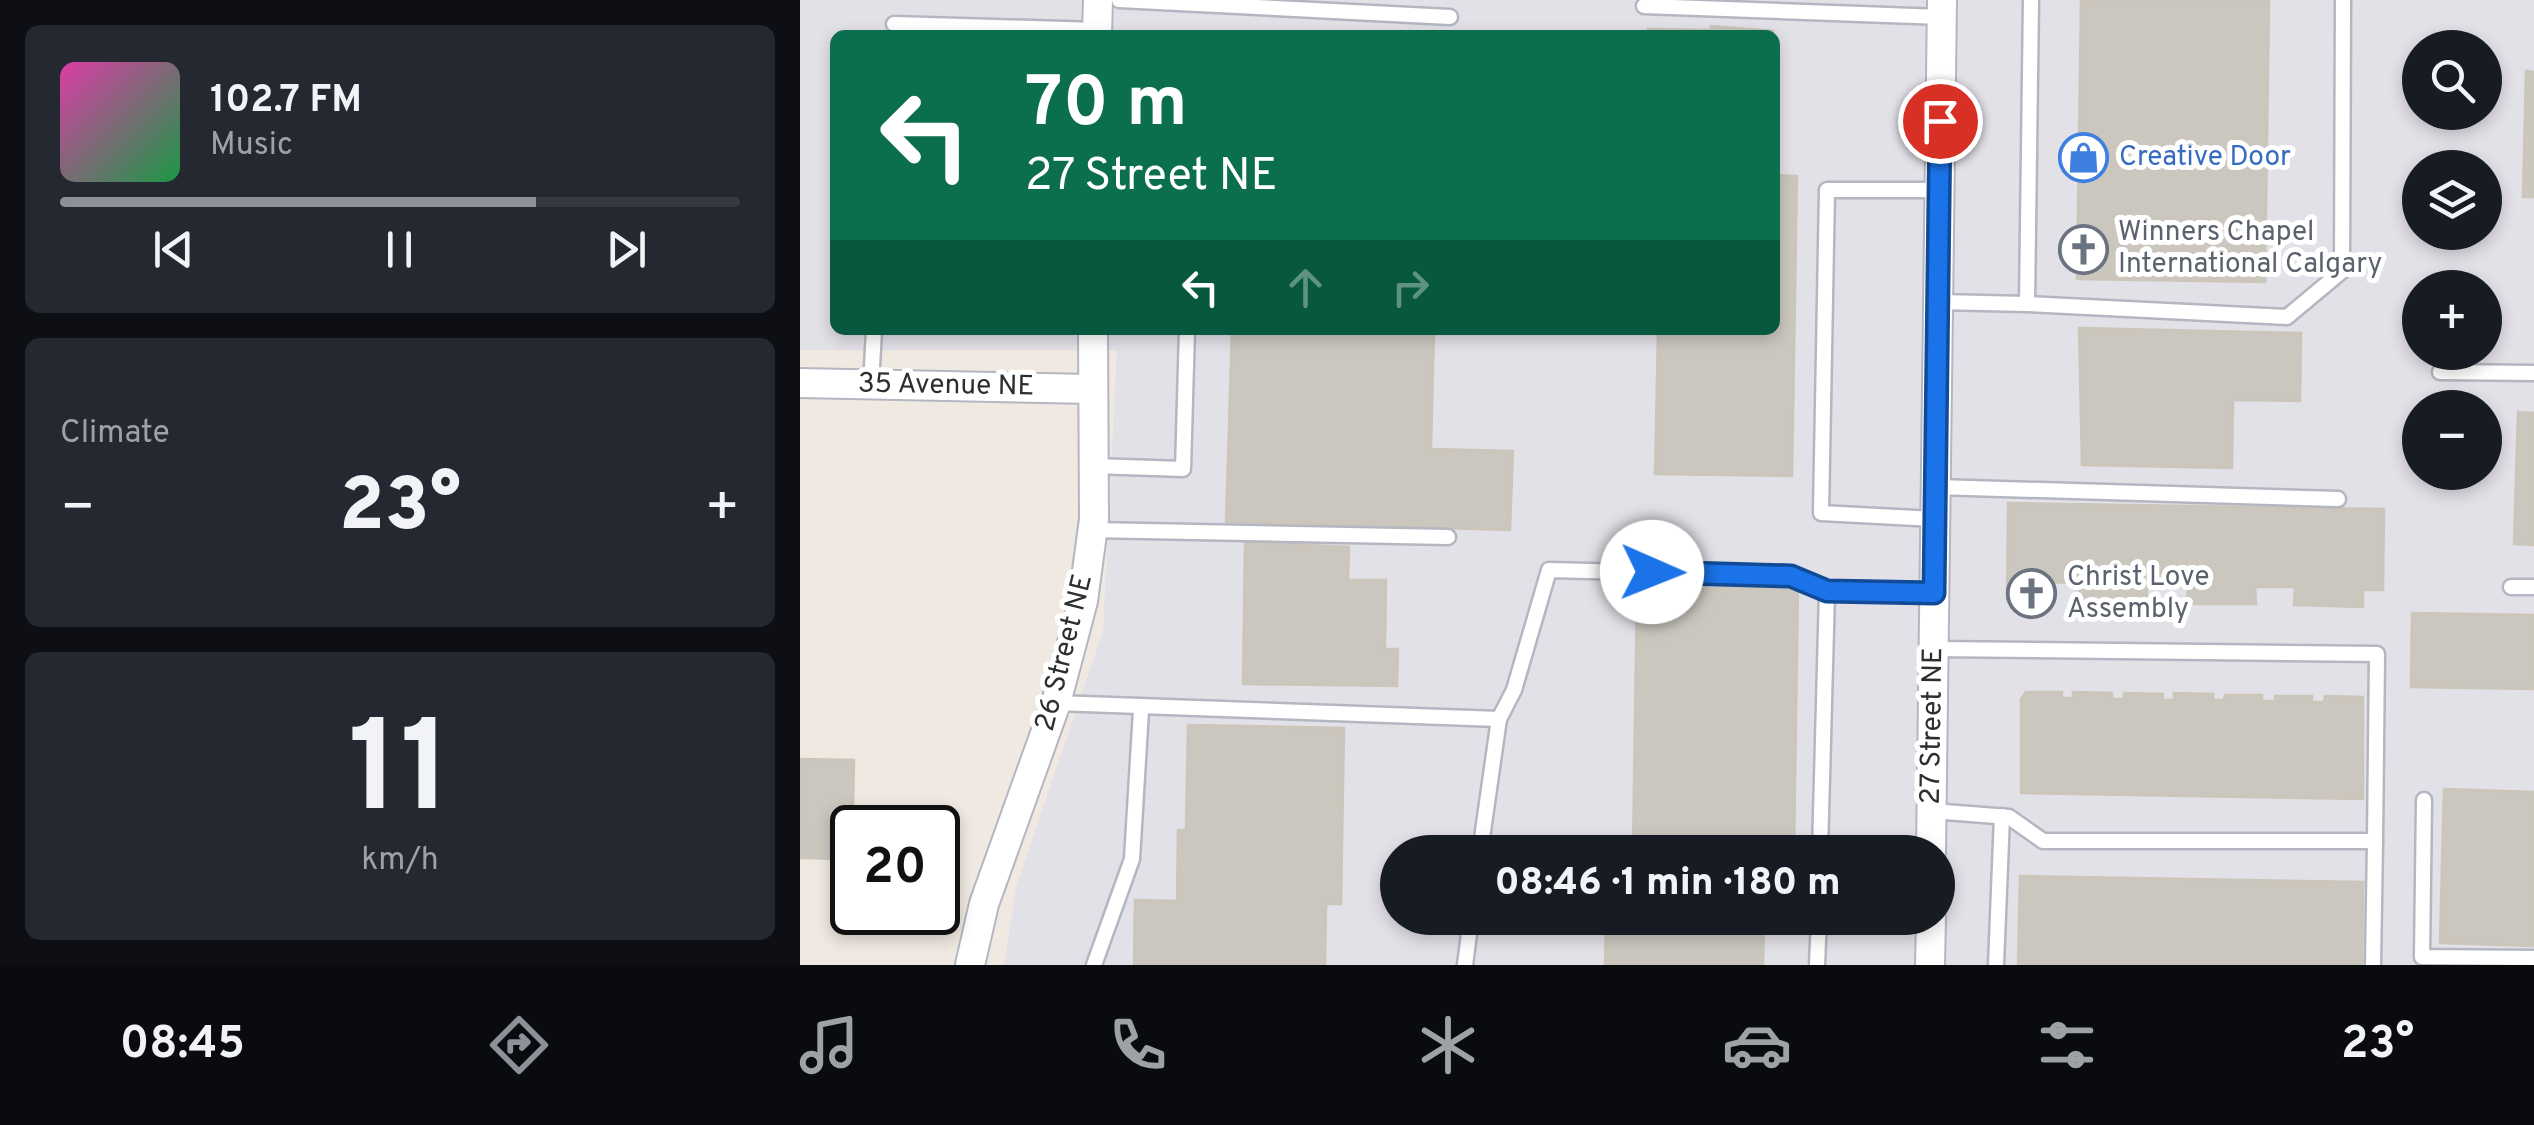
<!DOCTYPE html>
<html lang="en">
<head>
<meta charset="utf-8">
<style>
	:root { --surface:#171b24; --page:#242831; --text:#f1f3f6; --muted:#9ea1a6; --line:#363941; --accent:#8c9099 }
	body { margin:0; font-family:Overpass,sans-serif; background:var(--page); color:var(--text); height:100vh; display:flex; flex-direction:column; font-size:38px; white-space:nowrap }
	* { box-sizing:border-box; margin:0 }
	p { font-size:32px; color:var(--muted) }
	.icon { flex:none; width:55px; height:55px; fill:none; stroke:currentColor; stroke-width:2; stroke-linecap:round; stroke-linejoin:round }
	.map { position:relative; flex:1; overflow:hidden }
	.details { display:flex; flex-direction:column; gap:25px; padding:25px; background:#0d0f14; width:800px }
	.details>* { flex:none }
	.banner { position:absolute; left:30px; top:30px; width:950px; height:305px; border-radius:15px; box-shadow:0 5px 15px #0003; background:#0b6e4f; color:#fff; overflow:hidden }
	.controls { position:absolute; left:1602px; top:30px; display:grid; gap:20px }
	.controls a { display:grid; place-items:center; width:100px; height:100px; border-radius:50%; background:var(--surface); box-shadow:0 5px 15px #0003; font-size:50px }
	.speed { position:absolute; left:30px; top:805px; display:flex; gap:20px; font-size:50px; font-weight:700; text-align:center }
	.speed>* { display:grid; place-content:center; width:130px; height:130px; border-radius:50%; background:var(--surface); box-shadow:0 5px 15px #0003; line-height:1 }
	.speed .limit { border:5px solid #111; border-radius:15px; background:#fff; color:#111 }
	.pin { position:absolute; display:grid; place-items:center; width:85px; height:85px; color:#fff; margin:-42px; border:5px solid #fff; border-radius:50%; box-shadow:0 2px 10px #0007 }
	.me { position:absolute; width:110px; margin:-55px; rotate:91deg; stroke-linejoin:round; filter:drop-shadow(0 0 8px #0008) }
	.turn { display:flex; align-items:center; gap:35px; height:210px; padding:0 30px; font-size:45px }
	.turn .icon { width:130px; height:130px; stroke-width:2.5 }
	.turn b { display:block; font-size:70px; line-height:85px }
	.lanes { display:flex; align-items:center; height:95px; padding:0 30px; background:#0003; justify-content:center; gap:50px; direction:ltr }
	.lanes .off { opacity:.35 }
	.big { font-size:75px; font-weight:800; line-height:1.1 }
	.details .card { flex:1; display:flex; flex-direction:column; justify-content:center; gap:15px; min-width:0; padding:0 35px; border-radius:15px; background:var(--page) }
	.details .dial { align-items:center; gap:0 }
	.dial b { font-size:130px; line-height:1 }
	.song { display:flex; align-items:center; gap:30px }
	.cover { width:120px; height:120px; border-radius:15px; background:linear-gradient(135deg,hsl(320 70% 55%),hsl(140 70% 35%)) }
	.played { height:10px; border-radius:5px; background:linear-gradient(90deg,var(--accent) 70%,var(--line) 70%) }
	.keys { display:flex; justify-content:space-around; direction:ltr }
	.heat { display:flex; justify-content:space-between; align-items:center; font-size:55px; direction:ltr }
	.trip { position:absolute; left:580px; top:835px; width:575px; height:100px; border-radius:50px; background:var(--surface); box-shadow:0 5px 15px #0003; font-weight:800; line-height:100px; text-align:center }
	.tabs { display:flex; height:160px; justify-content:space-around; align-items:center; background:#090b0e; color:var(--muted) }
	.tabs .icon { width:70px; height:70px }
	.tabs .selected { color:var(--accent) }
	.tabs b { font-size:45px; color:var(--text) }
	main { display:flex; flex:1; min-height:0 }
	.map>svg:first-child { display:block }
	.industrial { fill:#e3e1e8; fill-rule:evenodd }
	.building { fill:#cbc7bf; stroke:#cbc5ba; stroke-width:2.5 }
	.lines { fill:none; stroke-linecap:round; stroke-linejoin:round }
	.lane-casing { stroke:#b4b7c1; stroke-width:19 }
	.street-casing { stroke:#b4b7c1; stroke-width:32 }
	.lane { stroke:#fff; stroke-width:14 }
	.street { stroke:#fff; stroke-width:28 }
	.route-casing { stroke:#114b97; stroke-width:25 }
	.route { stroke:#1a73e8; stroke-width:18 }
	.labels { text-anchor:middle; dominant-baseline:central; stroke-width:10; stroke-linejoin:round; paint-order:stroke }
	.shop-label { font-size:28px; fill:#366cbe; stroke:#fff; text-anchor:start }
	.worship-label { font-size:28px; fill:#5b616d; stroke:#fff; text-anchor:start }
	.street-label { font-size:28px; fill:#2e2e2e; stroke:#fff }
</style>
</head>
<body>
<main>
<section class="details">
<div class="card">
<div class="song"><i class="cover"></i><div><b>102.7 FM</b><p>Music</p></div></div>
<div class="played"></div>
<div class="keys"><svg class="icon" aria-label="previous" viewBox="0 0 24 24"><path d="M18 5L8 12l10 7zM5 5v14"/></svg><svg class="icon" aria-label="pause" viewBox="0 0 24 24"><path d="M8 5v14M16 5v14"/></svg><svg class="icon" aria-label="next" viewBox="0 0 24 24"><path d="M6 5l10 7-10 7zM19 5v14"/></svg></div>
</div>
<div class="card"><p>Climate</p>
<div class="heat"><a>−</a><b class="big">23°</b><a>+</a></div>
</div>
<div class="card dial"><b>11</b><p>km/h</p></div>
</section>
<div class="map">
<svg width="1734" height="965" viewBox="0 0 1734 965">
	<rect width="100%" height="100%" fill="#efe9e1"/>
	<path class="industrial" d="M0,0H1734V965H204L216,887L303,631L317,350H0ZM35,35H975V330H35ZM1620,48H1685V112H1620ZM1620,168H1685V232H1620ZM1620,288H1685V352H1620ZM1620,408H1685V472H1620ZM598,852H1138V918H598Z"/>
	<g class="building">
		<path d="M1281,0H1469L1465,282L1277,279Z"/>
		<path d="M911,26L973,31V35H848V29L911,30Z"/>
		<path d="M1726,71L1734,72V197H1723Z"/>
		<path d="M975,175L997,176L992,476L855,474L858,330H975Z"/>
		<path d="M1279,328L1501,333L1500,401L1433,400L1432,468L1282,465Z"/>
		<path d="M432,330H634L631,449L713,451L710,530L426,522Z"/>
		<path d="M1718,412L1734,413V545L1714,544Z"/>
		<path d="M1208,503L1584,509L1583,590H1563V607L1494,605L1495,587H1455L1456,604H1387L1388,585L1347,584V602H1278L1280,583L1240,582L1239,600L1207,599Z"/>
		<path d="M445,542L549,547L548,580H586L585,649H598L597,686L443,684Z"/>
		<path d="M837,584L998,587L994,852H833Z"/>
		<path d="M1612,613L1734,615V689L1611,687Z"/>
		<path d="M1226,692H1262V698H1273V692L1312,693V699H1324V693L1363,694V700H1374V693L1413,694V700H1424L1425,695H1462V701H1475V696H1512V702H1524L1525,696L1563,697V799L1221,793V699Z"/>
		<path d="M388,725L544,728L541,904H526L525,965H334L335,900L377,901L378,830H386Z"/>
		<path d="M0,759L54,760L52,859L0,858Z"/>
		<path d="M1644,789L1734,792V946L1640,943Z"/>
		<path d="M1220,876L1563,882L1562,965H1218Z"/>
		<path d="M806,918H964L963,965H805Z"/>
	</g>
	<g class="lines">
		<defs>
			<g id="lane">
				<path d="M319,0L650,17"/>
				<path d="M844,6L1142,17"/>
				<path d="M94,24L297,30"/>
				<path d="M1138,302L1227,304L1231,0"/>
				<path d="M1227,304L1487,317L1542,271L1543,0"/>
				<path d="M1640,372L1734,373"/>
				<path d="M71,385L74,330"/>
				<path d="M293,466L383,469L387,330"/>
				<path d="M1136,487L1538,499"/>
				<path d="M1135,519L1021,513L1027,190H1139"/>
				<path d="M292,530L648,537"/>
				<path d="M1711,587H1734"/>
				<path d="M1135,649L1577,654L1575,841"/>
				<path d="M256,703L699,719L680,852"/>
				<path d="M699,719L714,690L749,570L991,576L1027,591"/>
				<path d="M1624,800L1622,957L1734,958"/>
				<path d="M1132,811L1209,817L1243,841H1575L1573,965"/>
				<path d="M1020,852L1027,591L1134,593"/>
				<path d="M294,965L332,859L341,710"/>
				<path d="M665,965L671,918"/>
				<path d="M1017,965L1019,918"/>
				<path d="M1196,965L1202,816"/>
			</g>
			<g id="street">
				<path d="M297,35L298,0"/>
				<path d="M0,383L292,389"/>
				<path d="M1131,852L1142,0"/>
				<path d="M170,965L184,904L256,703L283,601L294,519L293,330"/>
				<path d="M1130,965L1131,918"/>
			</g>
		</defs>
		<use href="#lane" class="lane-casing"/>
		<use href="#street" class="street-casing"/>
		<use href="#lane" class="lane"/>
		<use href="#street" class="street"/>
	</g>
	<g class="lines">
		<defs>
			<path id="route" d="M852,572L991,576L1027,591L1134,593L1140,121"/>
		</defs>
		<use href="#route" class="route-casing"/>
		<use href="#route" class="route"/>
	</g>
	<defs>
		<symbol id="shop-ring" viewBox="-11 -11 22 22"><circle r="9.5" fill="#fff" stroke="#3f7fe0" stroke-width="1.5"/><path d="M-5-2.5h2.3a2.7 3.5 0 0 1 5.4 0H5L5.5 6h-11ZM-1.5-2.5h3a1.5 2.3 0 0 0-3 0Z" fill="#3f7fe0"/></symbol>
		<symbol id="church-ring" viewBox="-11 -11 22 22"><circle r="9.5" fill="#fff" stroke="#6b7280" stroke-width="1.5"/><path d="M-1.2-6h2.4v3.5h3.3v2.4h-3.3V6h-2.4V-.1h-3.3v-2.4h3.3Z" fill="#6b7280"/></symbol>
	</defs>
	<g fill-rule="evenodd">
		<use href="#shop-ring" x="1256" y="130" width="55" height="55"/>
		<use href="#church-ring" x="1256" y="222" width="55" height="55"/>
		<use href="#church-ring" x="1204" y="566" width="55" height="55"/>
	</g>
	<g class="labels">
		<g class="shop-label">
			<text x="1319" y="158">Creative Door</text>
		</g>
		<g class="worship-label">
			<text x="1318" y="233">Winners Chapel<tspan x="1318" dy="32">International Calgary</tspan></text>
			<text x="1267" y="578">Christ Love<tspan x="1267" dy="32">Assembly</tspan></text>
		</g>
		<g class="street-label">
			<text transform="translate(146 386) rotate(1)">35 Avenue NE</text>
			<text transform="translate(265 653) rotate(-76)">26 Street NE</text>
			<text transform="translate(1133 726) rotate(-89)">27 Street NE</text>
		</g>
	</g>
</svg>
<div class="controls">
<a><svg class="icon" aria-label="search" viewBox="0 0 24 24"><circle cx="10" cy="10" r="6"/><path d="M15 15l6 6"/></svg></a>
<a><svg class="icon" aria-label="layers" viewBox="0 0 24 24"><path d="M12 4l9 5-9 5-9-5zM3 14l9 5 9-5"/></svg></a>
<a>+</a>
<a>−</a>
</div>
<div class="speed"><div class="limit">20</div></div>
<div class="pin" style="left:1140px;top:121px;background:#d93025"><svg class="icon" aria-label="arrive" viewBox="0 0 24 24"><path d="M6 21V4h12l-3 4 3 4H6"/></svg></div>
<svg class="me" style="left:852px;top:572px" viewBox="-20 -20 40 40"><circle r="19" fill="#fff"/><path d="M0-13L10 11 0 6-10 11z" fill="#1a73e8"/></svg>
<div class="trip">08:46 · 1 min · 180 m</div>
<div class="banner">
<div class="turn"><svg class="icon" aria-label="left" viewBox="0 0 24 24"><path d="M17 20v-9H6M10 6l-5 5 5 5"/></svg><div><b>70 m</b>27 Street NE</div></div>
<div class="lanes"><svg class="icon" aria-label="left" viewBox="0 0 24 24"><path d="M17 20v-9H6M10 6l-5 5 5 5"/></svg><svg class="icon off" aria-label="ahead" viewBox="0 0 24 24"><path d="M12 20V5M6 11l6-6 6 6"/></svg><svg class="icon off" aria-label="right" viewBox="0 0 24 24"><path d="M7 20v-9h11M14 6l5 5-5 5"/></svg></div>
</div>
</div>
</main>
<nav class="tabs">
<b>08:45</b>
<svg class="icon selected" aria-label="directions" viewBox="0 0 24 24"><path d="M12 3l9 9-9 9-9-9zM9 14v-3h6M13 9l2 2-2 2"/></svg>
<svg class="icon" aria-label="music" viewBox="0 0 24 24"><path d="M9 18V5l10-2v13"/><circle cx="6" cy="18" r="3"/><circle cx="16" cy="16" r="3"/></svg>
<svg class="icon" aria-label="phone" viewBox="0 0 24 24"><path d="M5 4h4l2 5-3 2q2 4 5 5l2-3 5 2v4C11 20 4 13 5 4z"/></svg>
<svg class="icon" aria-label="climate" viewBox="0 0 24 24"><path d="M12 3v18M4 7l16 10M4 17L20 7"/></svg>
<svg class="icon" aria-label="car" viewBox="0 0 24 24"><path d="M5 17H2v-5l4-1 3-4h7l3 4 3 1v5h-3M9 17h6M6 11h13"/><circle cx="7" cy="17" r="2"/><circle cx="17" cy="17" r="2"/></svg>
<svg class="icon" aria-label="filters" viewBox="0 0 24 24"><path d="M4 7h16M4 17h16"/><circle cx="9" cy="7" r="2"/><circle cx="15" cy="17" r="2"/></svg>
<b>23°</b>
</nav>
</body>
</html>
